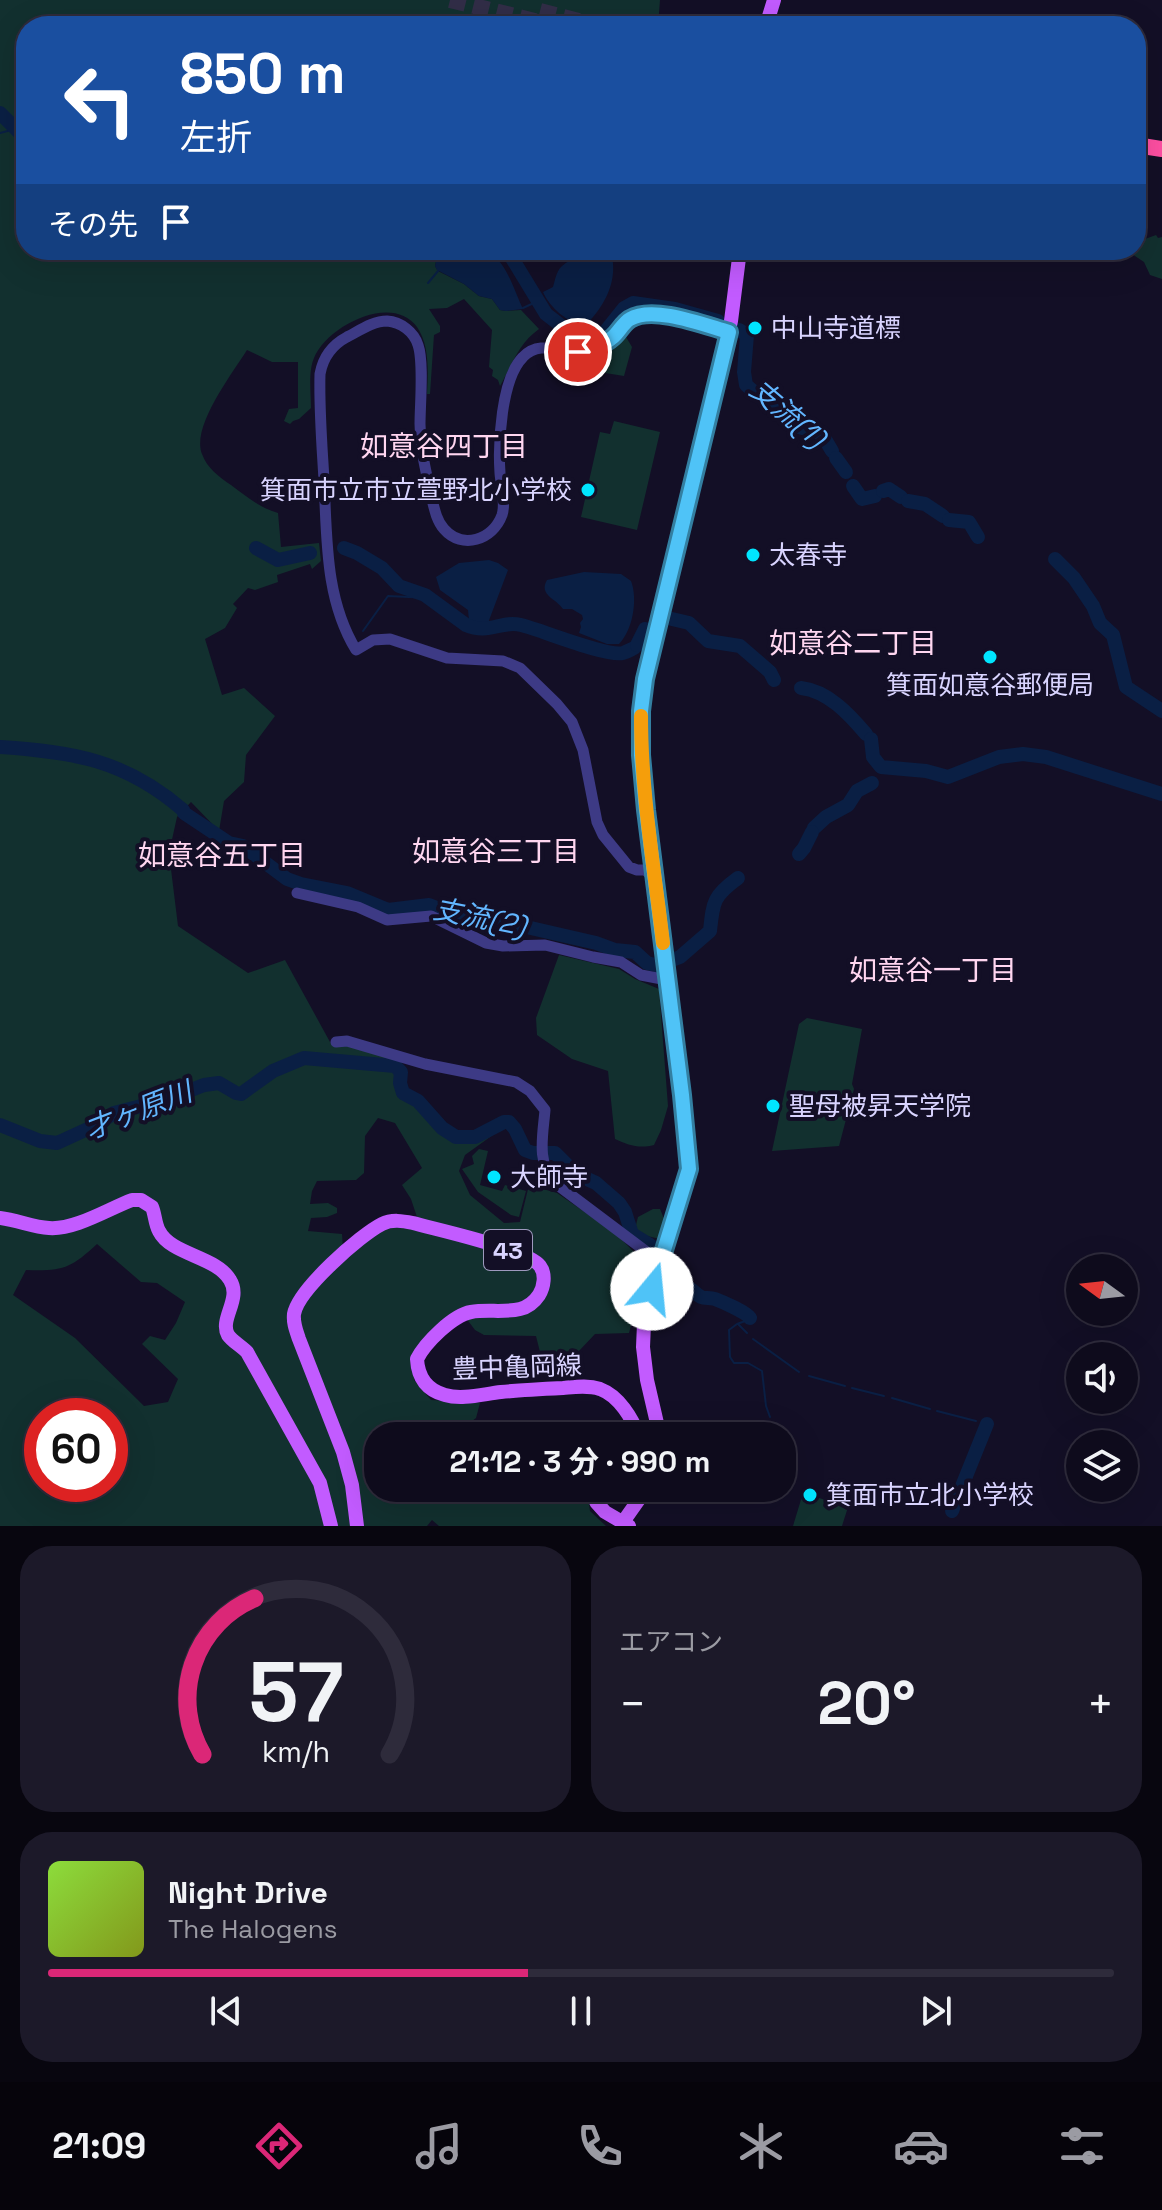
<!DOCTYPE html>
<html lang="ja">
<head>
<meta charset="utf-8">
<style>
	:root { --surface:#0e0b1c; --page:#1c1929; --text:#f1f3f6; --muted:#9b9ba3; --line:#2e2b3b; --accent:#db2777 }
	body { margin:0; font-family:"Space Grotesk","Noto Sans JP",sans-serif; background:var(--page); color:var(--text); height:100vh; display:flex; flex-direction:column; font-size:30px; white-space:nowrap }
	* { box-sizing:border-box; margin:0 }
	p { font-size:26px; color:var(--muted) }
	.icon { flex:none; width:44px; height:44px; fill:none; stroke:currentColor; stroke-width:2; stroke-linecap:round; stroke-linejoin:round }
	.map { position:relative; height:1526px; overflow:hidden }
	.sheet { display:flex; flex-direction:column; gap:20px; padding:20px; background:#08060f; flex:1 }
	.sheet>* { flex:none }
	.guide { position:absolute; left:16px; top:16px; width:1130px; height:244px; border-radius:32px; box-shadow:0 8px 32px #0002,0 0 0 2px var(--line); background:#1a4fa0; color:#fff; overflow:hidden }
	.needle { width:52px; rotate:285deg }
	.fabs { position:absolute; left:1066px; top:1254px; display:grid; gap:16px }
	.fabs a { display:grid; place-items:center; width:72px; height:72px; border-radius:50%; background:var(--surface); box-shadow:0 8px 32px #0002,0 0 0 2px var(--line); font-size:40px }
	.speed { position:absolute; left:24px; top:1398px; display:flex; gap:16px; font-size:40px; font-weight:700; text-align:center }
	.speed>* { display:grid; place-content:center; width:104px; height:104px; border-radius:50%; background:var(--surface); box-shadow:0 8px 32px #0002,0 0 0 2px var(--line); line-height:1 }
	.speed .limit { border:12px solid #d22; background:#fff; color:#111 }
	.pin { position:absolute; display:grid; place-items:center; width:68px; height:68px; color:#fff; margin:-34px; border:4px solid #fff; border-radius:50%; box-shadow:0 2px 8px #0007 }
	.me { position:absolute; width:88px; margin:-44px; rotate:17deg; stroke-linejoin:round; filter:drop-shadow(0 0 6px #0008) }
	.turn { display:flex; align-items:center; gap:28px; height:168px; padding:0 32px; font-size:36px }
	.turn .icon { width:104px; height:104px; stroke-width:2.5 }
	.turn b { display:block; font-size:56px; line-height:68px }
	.then { display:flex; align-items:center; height:76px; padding:0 32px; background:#0003; gap:16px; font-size:30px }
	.big { font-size:60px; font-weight:700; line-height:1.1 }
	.sheet .widget { flex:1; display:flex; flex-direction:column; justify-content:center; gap:12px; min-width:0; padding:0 28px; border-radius:32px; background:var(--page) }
	.sheet .dial { align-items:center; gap:0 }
	.dial svg { height:208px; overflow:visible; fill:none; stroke:var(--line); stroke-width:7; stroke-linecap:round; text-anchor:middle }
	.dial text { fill:var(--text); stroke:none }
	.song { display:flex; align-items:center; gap:24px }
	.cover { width:96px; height:96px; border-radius:12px; background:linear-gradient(135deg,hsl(90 70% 55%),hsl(70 70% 35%)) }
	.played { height:8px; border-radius:4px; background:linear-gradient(90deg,var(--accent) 45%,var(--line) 45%) }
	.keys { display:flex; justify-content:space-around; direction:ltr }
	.heat { display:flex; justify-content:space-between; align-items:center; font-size:44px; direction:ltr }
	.sheet .tiles { flex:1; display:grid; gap:20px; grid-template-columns:1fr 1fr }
	.widget:last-child { grid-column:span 2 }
	.trip { position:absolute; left:364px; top:1422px; width:432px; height:80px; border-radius:32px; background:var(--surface); box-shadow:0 8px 32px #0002,0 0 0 2px var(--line); font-weight:700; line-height:80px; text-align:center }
	.tab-bar { display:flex; height:128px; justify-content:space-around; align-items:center; background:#06040b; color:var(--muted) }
	.tab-bar .icon { width:56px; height:56px }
	.tab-bar .on { color:var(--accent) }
	.tab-bar b { font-size:36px; color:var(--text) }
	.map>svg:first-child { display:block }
	.green { fill:#12302f; fill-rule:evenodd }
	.water { fill:#0a1f44 }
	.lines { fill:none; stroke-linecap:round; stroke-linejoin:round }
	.stream { stroke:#0a1f44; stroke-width:2 }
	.river { stroke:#0a1f44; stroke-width:14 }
	.highway-tunnel { stroke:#312d47; stroke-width:16; stroke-dasharray:16 8; stroke-linecap:butt }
	.minor { stroke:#3d3a85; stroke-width:11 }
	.major { stroke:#c25bff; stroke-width:14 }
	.highway { stroke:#ff4fa3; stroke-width:16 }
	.route-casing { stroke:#337fa1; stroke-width:20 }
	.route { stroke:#4fc3f7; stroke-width:14 }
	.slow { stroke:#f59e0b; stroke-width:14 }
	.poi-dot { fill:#00e5ff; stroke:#130f26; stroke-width:3 }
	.labels { text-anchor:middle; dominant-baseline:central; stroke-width:8; stroke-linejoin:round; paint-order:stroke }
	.shield { fill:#130f26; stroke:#9e99be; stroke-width:2 }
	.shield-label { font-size:24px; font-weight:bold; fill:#d9d4ff }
	.poi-label { font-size:26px; fill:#d9d4ff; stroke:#130f26; text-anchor:start }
	.street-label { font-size:26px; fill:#d9d4ff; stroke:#130f26 }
	.water-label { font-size:28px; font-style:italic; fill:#62b6ff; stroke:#130f26 }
	.neighbourhood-label { font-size:28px; fill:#ffd6f0; stroke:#130f26 }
</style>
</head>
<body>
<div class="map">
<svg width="1162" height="1526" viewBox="0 0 1162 1526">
	<rect width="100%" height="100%" fill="#130f26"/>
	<g class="green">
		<path d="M0,0H660L658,26H492L479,0L470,18L473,26H26V250H430L437,258L435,266L438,271L464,284L479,296L492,299L500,310L506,311L521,310L539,329C518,344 512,365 500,386L498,380L492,376L493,370L489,367L492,330L464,299L447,308L429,309L440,326V332L434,335L430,394H427C428,373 430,346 417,327C392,292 326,327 314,358C308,372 311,393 311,408L299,419L293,421L290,424L284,421L289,409L298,408V362H272L247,350C232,374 191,427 202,454C207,468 219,477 231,485C246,496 260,508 278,513L281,547L319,543L321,561L312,569L310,564L277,575L278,582L255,590L248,588L233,604L237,608L225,628L205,639L222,695L244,688L275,716L246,755L244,782L224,801L219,831L191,802L177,817L169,853L178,926L248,973L285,960L330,1042L335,1047L348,1045L394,1058L393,1067L397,1073L395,1080L398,1095L416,1101L443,1135L457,1140H474L503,1125L504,1127L465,1155L459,1171L470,1195L504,1223L520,1222L529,1185L557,1193L615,1233L647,1265L629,1333L595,1334L578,1352L545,1372L536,1336L484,1335L475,1330L466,1318L414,1354V1380L431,1400L480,1403L476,1418L456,1433L458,1436H378V1488H587L590,1511L606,1526H439L432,1520L427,1526H0ZM378,1118L395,1123L422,1168L402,1185L411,1199L417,1217L401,1216L343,1249L342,1234L308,1231L311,1218L327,1217L337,1213V1208L328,1203L310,1204L312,1191L317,1181L356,1180L364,1173L365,1136ZM97,1244L141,1282L157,1283L185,1302L176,1323L165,1340L150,1336L142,1344L178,1379L168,1402L144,1406L75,1338L13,1295L26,1270C63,1271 70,1269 97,1244ZM42,1416H110V1484H42Z"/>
		<path d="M1136,227L1140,229L1145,239L1156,235L1158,238L1162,237V279L1150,275L1144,262L1132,254L1136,250L1140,237L1136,232Z"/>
		<path d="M626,337L632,347L624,376L599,372L605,351Z"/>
		<path d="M614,421L660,432L637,530L581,517L600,432L610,434Z"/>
		<path d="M559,955L619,969L635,979L659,989L668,1106L661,1130L654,1145C639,1149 628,1145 615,1139L608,1071L572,1059L537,1035L536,1018Z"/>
		<path d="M807,1018L862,1029L852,1084L854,1089L839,1146L772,1151L799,1024Z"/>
		<path d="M479,1149L488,1151L480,1185L502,1191L505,1185L526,1191L519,1217L511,1215L478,1192L462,1169L474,1164L472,1156Z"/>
		<path d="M653,1209H660L665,1221L660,1239L634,1233L638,1217Z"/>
		<path d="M803,1493L848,1507L842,1526H793Z"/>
	</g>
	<g class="water">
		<path d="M430,250H486C506,260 514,290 523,309L506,311L500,310L492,299L479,296L464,284L437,270L435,266L437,258Z"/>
		<path d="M606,250L611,252C619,281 604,307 585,326C568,323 550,308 543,292L553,287C555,281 556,272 561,267C571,257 592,251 606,250Z"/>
		<path d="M489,560L498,563L508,570L488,623H477L469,621L468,610L440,590L436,577L459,563Z"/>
		<path d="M584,572L621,574L631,581C638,599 633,630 619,644H607L579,633L581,627L580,623L583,619L582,615L572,609H563C557,599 538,595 547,580Z"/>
	</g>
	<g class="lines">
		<g class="stream">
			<path d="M0,133L15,129"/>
			<path d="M428,283L438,271"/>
			<path d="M523,308L538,301"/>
			<path d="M363,631L388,596L430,598"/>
			<path d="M750,1316L748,1320L737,1324L729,1330L730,1357L734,1363H748L762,1371L766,1406L770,1417"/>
			<path d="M738,1324L747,1333"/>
			<path d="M753,1339L799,1372"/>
			<path d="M809,1376L845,1386"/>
			<path d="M852,1388L884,1396"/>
			<path d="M892,1398L930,1409"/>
			<path d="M937,1411L976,1421"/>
			<path d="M777,1436L778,1434"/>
		</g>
		<g class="river">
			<path d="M0,113L26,139"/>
			<path d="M507,250L546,314L581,341H588L604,333L624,308L633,303L675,309L718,321"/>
			<path d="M739,330L747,335L744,372L746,385L793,425L822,434L832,451"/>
			<path d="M836,458L846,472"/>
			<path d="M853,486L862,499L875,496"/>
			<path d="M883,491L889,489L901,497"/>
			<path d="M908,501L925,504L943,516"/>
			<path d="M949,520L969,522L978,537"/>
			<path d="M256,548L278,560L310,553"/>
			<path d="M344,548L357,553L382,568L399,586L425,595L466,625C489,635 501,620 521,625C542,630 606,657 623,653C627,652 630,650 634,648"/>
			<path d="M1055,559L1074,578L1093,606L1100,623L1113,635L1126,687L1162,711"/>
			<path d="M672,619L689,623L708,641L740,646L770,672L774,680"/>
			<path d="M637,645L645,629"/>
			<path d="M801,688C828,691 849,714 866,734"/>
			<path d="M871,739L873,757L881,767L926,771L948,777L999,757L1023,754L1046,757L1162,794"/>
			<path d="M0,747C74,752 125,760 183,810L184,813L229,843L243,846L287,879L301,884L347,893L388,910L429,905L450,913L485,923L507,920L522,926L596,943L615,950L635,952L647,963L659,966"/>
			<path d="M814,828L826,817L848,805L857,791L872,783"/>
			<path d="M799,854L804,848L812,832"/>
			<path d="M672,960L680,957L710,931C713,902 713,896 738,878"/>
			<path d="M0,1125L40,1141L57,1143L92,1127L114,1113L165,1100L204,1085L219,1083L236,1093L241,1094L273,1071L304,1058L395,1066L401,1072L400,1083L403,1093L418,1101L442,1128L456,1137H475L504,1122H509L515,1129L525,1150L533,1153H555L576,1174L596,1183L619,1203L625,1212L632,1234L650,1245"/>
			<path d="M684,1285C692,1288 695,1294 701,1297C705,1299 710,1297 715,1299C723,1302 746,1312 750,1318"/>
			<path d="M952,1511L987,1424"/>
		</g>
		<g class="highway-tunnel">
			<path d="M450,0L555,26"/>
			<path d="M540,11L598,26"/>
		</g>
		<g class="minor">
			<path d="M654,878L645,870H637L629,867L603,835L597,822L583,750L572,722L557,704L520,668L503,661L447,658L390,639L373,640L356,650C325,599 327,539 324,480C322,445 319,409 320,374C323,357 332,345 347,337C359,331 373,321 387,321C401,322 414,332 418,345C424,362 420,405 420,424C420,449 426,471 431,495C434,507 436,520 444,529C462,550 493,540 502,515C506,503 501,486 500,473C498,444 501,379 523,357C542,337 565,357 586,351C594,349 606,342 613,337C619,332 623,324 629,319C652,305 705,325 729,332"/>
			<path d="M297,893L358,907L387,920L431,916L486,943L503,946L545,945L593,957L621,962L641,975L667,980"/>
			<path d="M336,1042L347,1041L425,1064L516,1082L530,1091L545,1110C543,1135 536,1163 555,1183L660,1262"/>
		</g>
		<g class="major">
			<path d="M766,26L774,0"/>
			<path d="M0,1218C17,1220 33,1227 49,1228C75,1230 108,1209 132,1200H141L152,1207C155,1214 155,1224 159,1231C171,1255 216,1256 230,1280C242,1299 219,1319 228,1335C232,1341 241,1346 247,1352L320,1483L331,1526"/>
			<path d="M660,1436L647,1380L643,1347L644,1324L660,1262L689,1169L682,1095L646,810L641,755V711L645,679L731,321L740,250"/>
			<path d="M597,1488L596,1502L605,1512L629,1526"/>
			<path d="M623,1522L647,1488"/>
			<path d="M357,1526L352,1485L343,1452L299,1339C296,1330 293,1323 294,1314C298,1290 360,1235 382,1224C392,1219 403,1221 413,1223C438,1230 527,1249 540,1266C546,1274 544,1287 539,1295C535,1301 528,1307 520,1309C504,1313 487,1309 471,1312C453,1315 425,1343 417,1359C418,1377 426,1390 445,1395C462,1400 483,1394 501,1392C521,1390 542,1389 563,1388C575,1387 588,1385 600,1389C619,1396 632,1418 639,1436"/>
		</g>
		<path class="highway" d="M1136,145L1162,149"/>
	</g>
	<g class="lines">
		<defs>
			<path id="route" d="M578,352C590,351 604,345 613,337C619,332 623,323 630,319C653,305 704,325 729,332L645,679L641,711V755L646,810L682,1095L689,1169L652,1289"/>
		</defs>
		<use href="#route" class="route-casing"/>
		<use href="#route" class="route"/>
		<path class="slow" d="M641,716C641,792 654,867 663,943"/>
	</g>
	<g class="poi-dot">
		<circle cx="755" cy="328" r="8"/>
		<circle cx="588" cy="490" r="8"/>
		<circle cx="753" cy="555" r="8"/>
		<circle cx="990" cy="657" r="8"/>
		<circle cx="773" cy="1106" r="8"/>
		<circle cx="494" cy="1177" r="8"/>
		<circle cx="810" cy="1495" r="8"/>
	</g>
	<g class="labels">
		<rect class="shield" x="484" y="1230" width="48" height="40" rx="6"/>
		<g class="shield-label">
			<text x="508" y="1250">43</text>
		</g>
		<g class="poi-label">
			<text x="771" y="328">中山寺道標</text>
			<text x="572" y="490" text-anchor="end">箕面市立市立萱野北小学校</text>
			<text x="769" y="555">太春寺</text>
			<text x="990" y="685" text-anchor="middle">箕面如意谷郵便局</text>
			<text x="789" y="1106">聖母被昇天学院</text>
			<text x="510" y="1177">大師寺</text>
			<text x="826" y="1495">箕面市立北小学校</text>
		</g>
		<g class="street-label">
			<text transform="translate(517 1367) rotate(-2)">豊中亀岡線</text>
		</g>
		<g class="water-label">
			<text transform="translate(788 413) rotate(40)">支流(1)</text>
			<text transform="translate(480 917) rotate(11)">支流(2)</text>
			<text transform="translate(138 1110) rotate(-21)">才ヶ原川</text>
		</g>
		<g class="neighbourhood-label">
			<text x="444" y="446">如意谷四丁目</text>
			<text x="853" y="643">如意谷二丁目</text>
			<text x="496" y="851">如意谷三丁目</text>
			<text x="222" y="855">如意谷五丁目</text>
			<text x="933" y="970">如意谷一丁目</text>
		</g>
	</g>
</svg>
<div class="fabs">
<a><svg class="needle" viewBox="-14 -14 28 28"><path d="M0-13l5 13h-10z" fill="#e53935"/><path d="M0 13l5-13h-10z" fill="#9b9ba3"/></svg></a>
<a><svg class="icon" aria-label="sound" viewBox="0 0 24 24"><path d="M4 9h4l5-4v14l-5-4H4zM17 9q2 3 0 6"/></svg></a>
<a><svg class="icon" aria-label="layers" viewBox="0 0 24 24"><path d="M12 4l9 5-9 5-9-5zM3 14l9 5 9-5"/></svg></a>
</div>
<div class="speed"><div class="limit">60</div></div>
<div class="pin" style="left:578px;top:352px;background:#d93025"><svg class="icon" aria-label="arrive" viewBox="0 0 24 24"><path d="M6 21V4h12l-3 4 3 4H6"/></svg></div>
<svg class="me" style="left:652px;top:1289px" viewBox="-20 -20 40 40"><circle r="19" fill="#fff"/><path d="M0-13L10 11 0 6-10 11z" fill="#4fc3f7"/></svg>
<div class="trip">21:12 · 3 分 · 990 m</div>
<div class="guide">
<div class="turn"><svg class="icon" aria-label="left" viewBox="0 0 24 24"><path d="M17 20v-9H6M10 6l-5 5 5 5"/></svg><div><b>850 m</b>左折</div></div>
<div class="then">その先<svg class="icon" aria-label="arrive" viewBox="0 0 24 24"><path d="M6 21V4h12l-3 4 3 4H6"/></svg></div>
</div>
</div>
<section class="sheet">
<div class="tiles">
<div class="widget dial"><svg viewBox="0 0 100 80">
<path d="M14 69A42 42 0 1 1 86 69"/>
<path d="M14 69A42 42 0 0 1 34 9" stroke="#db2777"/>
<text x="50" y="56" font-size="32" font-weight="700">57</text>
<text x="50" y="72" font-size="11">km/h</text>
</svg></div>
<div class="widget"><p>エアコン</p>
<div class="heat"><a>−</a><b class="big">20°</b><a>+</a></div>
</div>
<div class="widget">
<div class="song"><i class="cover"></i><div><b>Night Drive</b><p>The Halogens</p></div></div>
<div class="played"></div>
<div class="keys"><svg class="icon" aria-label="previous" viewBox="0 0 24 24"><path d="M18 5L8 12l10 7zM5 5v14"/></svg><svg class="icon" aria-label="pause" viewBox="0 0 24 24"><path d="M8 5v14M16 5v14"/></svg><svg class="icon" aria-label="next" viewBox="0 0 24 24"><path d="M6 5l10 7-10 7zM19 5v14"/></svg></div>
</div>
</div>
</section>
<nav class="tab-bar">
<b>21:09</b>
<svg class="icon on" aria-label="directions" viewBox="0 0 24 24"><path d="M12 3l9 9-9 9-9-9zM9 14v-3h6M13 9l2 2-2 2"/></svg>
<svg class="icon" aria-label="music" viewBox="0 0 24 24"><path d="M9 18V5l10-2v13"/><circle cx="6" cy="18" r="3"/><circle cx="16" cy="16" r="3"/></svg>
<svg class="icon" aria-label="phone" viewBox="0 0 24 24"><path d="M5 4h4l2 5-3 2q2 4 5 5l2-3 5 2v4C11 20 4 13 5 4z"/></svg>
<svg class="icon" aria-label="climate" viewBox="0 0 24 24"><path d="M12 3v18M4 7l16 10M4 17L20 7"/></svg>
<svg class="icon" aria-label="car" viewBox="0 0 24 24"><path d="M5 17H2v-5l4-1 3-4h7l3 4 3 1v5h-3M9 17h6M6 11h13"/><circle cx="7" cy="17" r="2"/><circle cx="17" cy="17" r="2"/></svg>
<svg class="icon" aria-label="filters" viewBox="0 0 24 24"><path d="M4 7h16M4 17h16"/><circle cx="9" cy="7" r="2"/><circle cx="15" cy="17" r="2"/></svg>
</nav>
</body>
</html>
